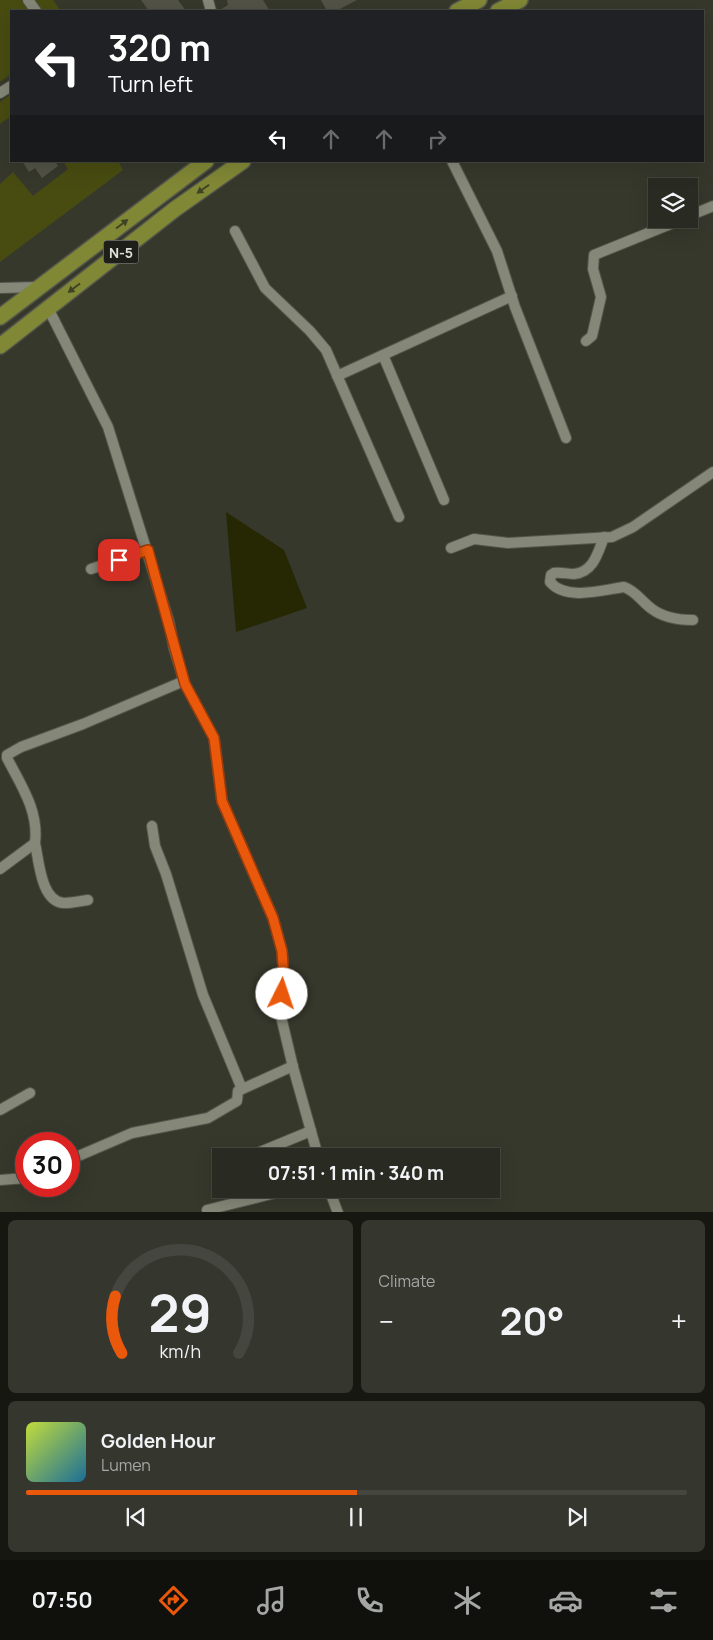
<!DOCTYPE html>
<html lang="en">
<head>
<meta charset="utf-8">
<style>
	:root { --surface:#292a21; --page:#35362e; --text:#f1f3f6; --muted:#a5a7a5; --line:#45463f; --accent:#ea580c }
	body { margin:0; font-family:Manrope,sans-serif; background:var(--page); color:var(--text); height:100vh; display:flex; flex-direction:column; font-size:19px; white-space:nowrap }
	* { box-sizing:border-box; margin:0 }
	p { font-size:16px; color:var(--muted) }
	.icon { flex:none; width:28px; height:28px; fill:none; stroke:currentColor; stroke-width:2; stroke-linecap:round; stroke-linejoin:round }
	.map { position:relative; height:1212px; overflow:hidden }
	.drawer { display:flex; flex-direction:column; gap:8px; padding:8px; background:#171712; flex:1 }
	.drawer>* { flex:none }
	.guide { position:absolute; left:10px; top:10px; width:694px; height:152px; border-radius:0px; box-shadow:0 5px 20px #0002,0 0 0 1px var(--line); background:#202124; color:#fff; overflow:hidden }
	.buttons { position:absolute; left:648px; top:178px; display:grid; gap:10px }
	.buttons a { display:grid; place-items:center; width:50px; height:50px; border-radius:0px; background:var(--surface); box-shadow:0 5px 20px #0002,0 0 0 1px var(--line); font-size:25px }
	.speed { position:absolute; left:15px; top:1132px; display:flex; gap:10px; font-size:25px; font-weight:700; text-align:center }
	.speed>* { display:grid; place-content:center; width:65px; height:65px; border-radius:50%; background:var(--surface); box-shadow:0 5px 20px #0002,0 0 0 1px var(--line); line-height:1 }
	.speed .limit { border:8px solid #d22; background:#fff; color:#111 }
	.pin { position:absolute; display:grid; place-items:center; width:42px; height:42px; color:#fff; margin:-21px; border-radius:10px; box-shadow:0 2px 8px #0006 }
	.me { position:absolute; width:55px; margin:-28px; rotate:4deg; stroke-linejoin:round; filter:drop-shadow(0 0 4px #0008) }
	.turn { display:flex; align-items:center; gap:18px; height:105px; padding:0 15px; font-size:22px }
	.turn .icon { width:65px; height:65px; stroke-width:2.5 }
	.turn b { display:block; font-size:35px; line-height:42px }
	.lanes { display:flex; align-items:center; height:48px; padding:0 15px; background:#0003; justify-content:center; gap:25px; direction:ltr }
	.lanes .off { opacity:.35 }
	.big { font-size:38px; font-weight:700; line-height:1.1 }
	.drawer .card { flex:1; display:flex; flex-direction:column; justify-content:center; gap:8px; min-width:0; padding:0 18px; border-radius:8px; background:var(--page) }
	.drawer .dial { align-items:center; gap:0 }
	.dial svg { height:130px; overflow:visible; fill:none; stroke:var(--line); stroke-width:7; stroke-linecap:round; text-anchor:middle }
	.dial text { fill:var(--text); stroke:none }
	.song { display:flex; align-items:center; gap:15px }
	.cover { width:60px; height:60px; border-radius:8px; background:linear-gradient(135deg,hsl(70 70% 55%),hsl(200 70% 35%)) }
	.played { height:5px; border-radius:2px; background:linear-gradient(90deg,var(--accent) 50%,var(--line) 50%) }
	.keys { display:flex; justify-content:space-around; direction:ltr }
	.heat { display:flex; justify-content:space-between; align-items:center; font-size:28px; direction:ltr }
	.drawer .tiles { flex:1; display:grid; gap:8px; grid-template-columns:1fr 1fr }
	.card:last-child { grid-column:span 2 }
	.trip { position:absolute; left:212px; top:1148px; width:288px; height:50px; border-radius:0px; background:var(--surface); box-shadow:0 5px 20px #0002,0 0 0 1px var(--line); font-weight:700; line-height:50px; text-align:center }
	.menu { display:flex; height:80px; justify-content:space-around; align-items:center; background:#10110d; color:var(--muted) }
	.menu .icon { width:35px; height:35px }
	.menu .current { color:var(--accent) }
	.menu b { font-size:22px; color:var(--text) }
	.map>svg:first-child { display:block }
	.green { fill:#484c11 }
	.water { fill:#252803 }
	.building { fill:#525346 }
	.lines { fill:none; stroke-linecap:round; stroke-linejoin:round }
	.minor-casing { stroke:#54564b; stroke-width:12 }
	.highway-casing { stroke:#54564b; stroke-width:18 }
	.minor { stroke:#858778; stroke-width:10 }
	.highway { stroke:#808735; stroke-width:15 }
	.oneway { fill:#404323 }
	.route-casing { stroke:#983908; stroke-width:12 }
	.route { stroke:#ea580c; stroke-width:9 }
	.labels { text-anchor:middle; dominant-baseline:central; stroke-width:5; stroke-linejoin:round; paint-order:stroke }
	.shield { fill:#1e1f19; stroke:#a6a79f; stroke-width:1 }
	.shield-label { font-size:14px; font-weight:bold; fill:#e0e1d9 }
</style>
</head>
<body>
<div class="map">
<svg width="713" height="1213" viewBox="0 0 713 1213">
	<rect width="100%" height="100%" fill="#37382c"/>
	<g class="green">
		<path d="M0,0H21L29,11H11V74L0,82Z"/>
		<path d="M32,0H53L61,11H40Z"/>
		<path d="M11,94V116L0,124V102Z"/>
		<path d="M63,161H118L123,170L0,262V184L13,172L33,196L68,169Z"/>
	</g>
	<path class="water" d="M226,512L284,550L307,608L236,632Z"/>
	<g class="building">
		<path d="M141,0H178L186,11H149Z"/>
		<path d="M227,0H263L270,11H218L228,5Z"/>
		<path d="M321,0H357L336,11H327Z"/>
		<path d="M22,161H55L58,166L42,178L35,168L29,172Z"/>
	</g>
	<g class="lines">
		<defs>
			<g id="minor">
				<path d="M28,0L36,11"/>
				<path d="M208,0L211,11"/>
				<path d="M0,93L11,86"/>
				<path d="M452,161L497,251L515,307L566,438"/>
				<path d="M689,216L713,206"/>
				<path d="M235,231L265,288L310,331L326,350L399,517"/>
				<path d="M0,288L39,287"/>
				<path d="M48,308L108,427L169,622L174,648L185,684L214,738L222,801L273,918L282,951L284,980L279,1008L293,1067L318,1156"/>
				<path d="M586,341L592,336L601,297L593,269L594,255L683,219"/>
				<path d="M383,355L444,500"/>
				<path d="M337,376L512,296"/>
				<path d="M604,537C598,552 594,572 574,574C568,574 561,572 554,573L551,575L550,582C566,601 603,590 624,587C636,591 642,602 652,609C664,618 679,620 693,620"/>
				<path d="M451,548L474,539L508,543L612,537L633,527L713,472"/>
				<path d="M91,569L148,550"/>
				<path d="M152,826L155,846L166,874L203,995L242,1089"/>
				<path d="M35,843C39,861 41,902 64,903C72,903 80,901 88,900"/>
				<path d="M0,869L35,843C39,811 21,785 7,758V755L21,747L83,724L184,681"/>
				<path d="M0,1110L30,1093"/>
				<path d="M250,1156L311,1131"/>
				<path d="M69,1160L132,1133L208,1118L237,1101L238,1091L293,1066"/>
				<path d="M0,1180L26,1178"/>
				<path d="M329,1189L338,1213"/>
				<path d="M207,1210L291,1189"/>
			</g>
			<g id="highway">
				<path d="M457,11L479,0"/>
				<path d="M498,11L520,0"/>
				<path d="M0,317L206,161"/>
				<path d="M0,346L175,209L243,161"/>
			</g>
		</defs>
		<use href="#minor" class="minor-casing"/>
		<use href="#highway" class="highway-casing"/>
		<use href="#minor" class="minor"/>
		<use href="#highway" class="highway"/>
	</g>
	<defs><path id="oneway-solid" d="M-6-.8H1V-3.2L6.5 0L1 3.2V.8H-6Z" transform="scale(1.25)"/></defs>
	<g class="oneway">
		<use href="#oneway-solid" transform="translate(203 189) rotate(145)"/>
		<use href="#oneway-solid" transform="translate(122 224) rotate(-37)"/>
		<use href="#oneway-solid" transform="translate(74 288) rotate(143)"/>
	</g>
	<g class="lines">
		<defs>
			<path id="route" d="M119,560L148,550L185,684L214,738L222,801L273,918L282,951L284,980L282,994"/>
		</defs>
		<use href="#route" class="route-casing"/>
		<use href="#route" class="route"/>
	</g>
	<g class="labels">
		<rect class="shield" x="103.5" y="240.5" width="35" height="23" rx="4"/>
		<g class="shield-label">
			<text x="121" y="252">N-5</text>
		</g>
	</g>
</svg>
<div class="buttons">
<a><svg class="icon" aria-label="layers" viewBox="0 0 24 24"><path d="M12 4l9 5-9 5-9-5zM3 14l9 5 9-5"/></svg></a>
</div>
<div class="speed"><div class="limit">30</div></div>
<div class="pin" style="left:119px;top:560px;background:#d93025"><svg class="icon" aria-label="arrive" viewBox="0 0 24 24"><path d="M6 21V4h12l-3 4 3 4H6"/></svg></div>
<svg class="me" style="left:282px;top:994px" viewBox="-20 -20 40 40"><circle r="19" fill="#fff"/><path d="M0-13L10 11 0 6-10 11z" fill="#ea580c"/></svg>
<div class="trip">07:51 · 1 min · 340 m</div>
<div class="guide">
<div class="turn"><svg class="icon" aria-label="left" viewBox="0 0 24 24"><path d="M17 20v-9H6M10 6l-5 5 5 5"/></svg><div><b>320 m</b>Turn left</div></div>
<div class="lanes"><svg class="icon" aria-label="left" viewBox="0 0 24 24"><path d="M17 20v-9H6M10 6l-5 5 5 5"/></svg><svg class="icon off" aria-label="ahead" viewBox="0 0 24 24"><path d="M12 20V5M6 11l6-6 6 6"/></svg><svg class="icon off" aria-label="ahead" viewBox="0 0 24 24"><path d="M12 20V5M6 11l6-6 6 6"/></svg><svg class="icon off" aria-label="right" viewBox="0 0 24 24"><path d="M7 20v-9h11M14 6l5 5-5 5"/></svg></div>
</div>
</div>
<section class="drawer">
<div class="tiles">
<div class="card dial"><svg viewBox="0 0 100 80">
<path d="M14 69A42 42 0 1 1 86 69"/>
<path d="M14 69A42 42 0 0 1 10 34" stroke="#ea580c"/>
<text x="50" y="56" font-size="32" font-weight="700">29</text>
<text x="50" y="72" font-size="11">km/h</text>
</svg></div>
<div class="card"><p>Climate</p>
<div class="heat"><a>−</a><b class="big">20°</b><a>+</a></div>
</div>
<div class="card">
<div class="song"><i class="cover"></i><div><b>Golden Hour</b><p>Lumen</p></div></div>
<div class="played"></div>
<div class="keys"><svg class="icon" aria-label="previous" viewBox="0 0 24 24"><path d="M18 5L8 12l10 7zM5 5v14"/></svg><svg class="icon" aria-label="pause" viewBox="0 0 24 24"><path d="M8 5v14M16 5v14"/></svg><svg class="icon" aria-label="next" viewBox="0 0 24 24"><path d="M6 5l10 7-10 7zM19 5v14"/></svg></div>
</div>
</div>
</section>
<nav class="menu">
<b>07:50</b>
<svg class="icon current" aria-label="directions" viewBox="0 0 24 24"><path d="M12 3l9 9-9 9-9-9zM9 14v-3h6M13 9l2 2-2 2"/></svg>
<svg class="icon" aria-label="music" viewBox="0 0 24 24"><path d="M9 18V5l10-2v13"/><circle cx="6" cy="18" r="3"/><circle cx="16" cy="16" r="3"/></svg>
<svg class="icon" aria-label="phone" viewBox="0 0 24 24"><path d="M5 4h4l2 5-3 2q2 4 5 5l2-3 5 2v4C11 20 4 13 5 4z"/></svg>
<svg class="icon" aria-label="climate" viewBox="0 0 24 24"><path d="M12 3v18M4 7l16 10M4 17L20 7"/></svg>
<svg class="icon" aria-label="car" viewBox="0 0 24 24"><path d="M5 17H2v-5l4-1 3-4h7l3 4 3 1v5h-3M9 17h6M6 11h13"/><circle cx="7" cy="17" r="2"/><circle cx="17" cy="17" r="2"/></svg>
<svg class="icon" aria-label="filters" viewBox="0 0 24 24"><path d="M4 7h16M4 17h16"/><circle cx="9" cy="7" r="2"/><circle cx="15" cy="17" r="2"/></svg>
</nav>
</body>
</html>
